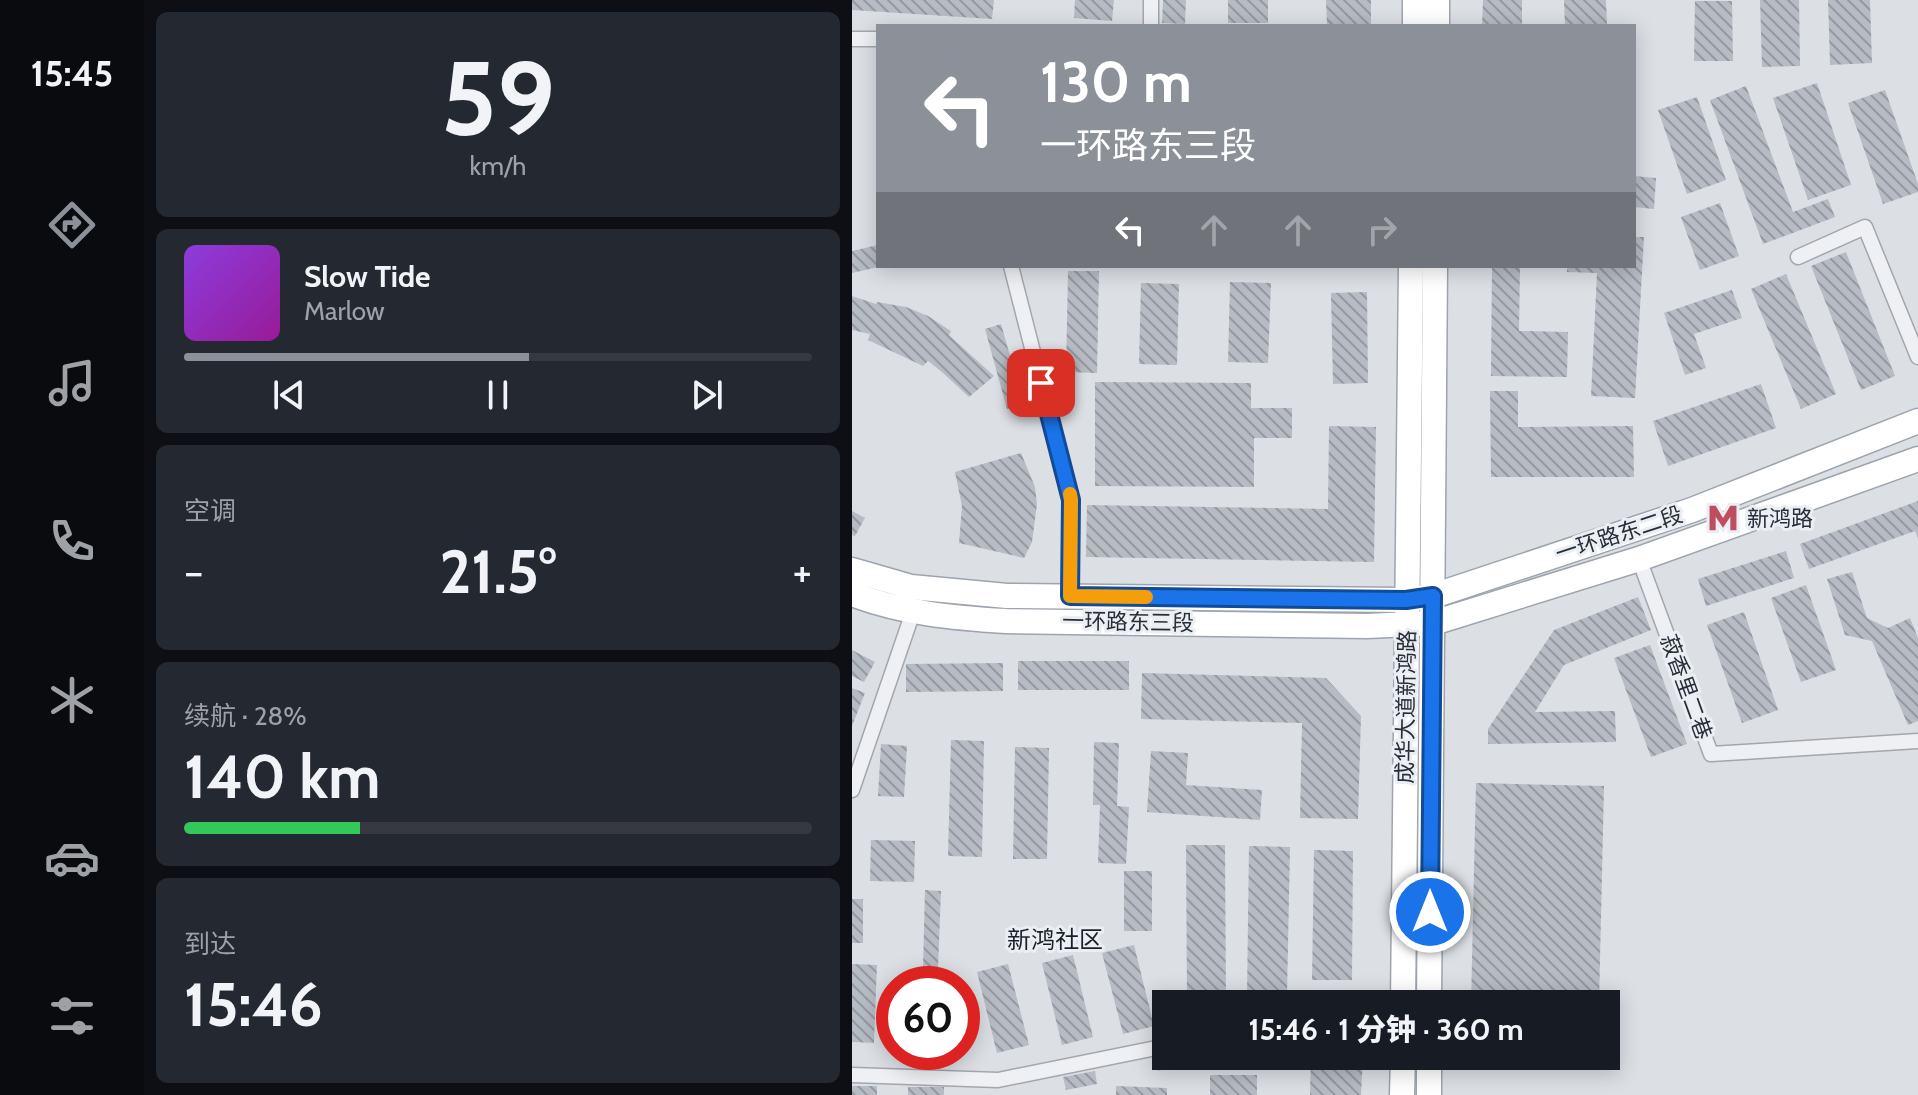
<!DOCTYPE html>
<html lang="zh">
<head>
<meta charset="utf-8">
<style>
	:root { --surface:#171b24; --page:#242831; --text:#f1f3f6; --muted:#9ea1a6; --line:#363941; --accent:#8c9099 }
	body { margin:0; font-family:Cabin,"Noto Sans SC",sans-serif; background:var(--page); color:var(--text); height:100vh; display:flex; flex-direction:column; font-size:30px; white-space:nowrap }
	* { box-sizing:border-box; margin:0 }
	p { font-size:26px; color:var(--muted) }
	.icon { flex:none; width:44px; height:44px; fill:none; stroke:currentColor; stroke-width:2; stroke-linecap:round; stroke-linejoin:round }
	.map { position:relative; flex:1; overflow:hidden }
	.sheet { display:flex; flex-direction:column; gap:12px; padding:12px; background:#0d0f14; width:708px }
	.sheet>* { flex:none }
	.hud { position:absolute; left:24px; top:24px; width:760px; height:244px; border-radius:0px; box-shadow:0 4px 20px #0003; background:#8c9099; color:#fff; overflow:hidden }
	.speed { position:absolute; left:24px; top:966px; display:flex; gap:16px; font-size:40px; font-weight:700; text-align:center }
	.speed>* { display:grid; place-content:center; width:104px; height:104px; border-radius:50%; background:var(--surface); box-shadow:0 4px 20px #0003; line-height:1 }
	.speed .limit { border:12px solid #d22; background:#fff; color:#111 }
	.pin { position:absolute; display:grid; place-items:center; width:68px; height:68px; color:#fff; margin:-34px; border-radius:16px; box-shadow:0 4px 12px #0006 }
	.me { position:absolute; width:88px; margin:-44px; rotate:0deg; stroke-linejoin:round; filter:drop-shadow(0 0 6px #0008) }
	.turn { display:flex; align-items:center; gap:28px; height:168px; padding:0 32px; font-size:36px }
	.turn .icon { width:104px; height:104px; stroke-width:2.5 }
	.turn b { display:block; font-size:56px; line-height:68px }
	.lanes { display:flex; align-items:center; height:76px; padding:0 32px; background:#0003; justify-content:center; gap:40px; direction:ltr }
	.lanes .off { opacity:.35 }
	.big { font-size:60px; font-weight:800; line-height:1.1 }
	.sheet .tile { flex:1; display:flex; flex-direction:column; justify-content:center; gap:12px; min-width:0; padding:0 28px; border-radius:12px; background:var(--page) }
	.sheet .dial { align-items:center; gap:0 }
	.dial b { font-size:104px; line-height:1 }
	.song { display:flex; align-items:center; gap:24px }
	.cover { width:96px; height:96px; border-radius:12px; background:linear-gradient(135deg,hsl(270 70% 55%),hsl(300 70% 35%)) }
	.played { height:8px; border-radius:4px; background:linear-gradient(90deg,var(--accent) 55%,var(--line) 55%) }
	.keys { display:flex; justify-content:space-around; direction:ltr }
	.heat { display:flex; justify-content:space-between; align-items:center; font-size:44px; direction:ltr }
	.charge { height:12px; border-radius:6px; background:linear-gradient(90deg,#34c759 28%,var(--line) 0) }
	.trip { position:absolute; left:300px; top:990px; width:468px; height:80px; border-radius:0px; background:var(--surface); box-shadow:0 4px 20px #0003; font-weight:800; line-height:80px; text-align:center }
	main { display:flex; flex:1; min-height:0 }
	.tabs { display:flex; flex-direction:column; width:144px; justify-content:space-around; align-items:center; background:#090b0e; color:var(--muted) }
	.tabs .icon { width:56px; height:56px }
	.tabs .selected { color:var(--accent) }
	.tabs b { font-size:36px; color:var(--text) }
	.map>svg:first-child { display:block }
	.building { fill:url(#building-back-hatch) }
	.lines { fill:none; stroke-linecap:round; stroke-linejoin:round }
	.minor-casing { stroke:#a2a7ae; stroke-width:17 }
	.primary-casing { stroke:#9da4af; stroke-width:27 }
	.minor { stroke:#eef0f3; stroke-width:14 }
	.primary { stroke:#fff; stroke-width:24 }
	.route-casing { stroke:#114b97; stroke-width:20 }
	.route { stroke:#1a73e8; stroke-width:14 }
	.slow { stroke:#f59e0b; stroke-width:14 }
	.labels { text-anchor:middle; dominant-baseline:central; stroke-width:6; stroke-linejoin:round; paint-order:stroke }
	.poi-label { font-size:22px; fill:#282e39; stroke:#ebeef3; text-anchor:start }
	.street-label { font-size:22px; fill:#282e39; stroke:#ebeef3 }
	.neighbourhood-label { font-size:24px; fill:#1a202a; stroke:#ebeef3 }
</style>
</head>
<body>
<main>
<nav class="tabs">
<b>15:45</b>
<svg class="icon selected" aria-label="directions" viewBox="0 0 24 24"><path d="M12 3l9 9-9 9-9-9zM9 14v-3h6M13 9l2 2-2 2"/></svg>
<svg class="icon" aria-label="music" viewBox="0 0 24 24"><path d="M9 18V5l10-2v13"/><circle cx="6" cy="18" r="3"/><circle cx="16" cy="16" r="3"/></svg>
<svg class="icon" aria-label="phone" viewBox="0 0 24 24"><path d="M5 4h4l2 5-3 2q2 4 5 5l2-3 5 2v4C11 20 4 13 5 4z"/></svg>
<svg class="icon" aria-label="climate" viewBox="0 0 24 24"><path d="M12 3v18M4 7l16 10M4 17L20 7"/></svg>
<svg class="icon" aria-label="car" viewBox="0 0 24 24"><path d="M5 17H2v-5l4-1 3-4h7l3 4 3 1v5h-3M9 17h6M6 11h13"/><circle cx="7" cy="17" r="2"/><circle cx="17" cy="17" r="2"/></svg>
<svg class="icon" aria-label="filters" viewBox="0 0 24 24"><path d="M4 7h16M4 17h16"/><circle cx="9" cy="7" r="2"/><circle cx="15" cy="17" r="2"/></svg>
</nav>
<section class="sheet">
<div class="tile dial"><b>59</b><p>km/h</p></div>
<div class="tile">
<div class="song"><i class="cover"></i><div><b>Slow Tide</b><p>Marlow</p></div></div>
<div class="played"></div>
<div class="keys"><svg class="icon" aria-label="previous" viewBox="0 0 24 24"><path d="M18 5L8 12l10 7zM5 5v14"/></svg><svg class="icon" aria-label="pause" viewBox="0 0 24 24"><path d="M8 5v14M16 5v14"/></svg><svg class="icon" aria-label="next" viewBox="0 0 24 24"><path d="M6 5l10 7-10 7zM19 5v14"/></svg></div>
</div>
<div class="tile"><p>空调</p>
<div class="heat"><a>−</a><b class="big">21.5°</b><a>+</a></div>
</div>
<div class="tile"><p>续航 · 28%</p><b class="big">140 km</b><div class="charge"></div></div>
<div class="tile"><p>到达</p><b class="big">15:46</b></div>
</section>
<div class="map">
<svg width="1066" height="1095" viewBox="0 0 1066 1095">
	<defs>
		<pattern id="building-back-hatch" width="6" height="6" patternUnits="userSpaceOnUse" patternTransform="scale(2)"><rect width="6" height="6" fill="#b7bcc4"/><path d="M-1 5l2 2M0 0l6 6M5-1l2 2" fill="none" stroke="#9599a0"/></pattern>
	</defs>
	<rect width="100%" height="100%" fill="#dce0e5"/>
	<g class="building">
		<path d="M0,0H142L140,19L0,10Z"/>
		<path d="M223,0H262L260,21L222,18Z"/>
		<path d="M311,0H334L333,24L310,23Z"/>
		<rect x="376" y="0" width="40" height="23"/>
		<path d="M474,0H519V24L475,25Z"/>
		<path d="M631,0H670V26H630Z"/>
		<path d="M712,0H754L755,26H713Z"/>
		<path d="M908,0H947L948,66L910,67Z"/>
		<path d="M976,0H1018L1020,63L978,65Z"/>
		<path d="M843,1H880L881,61H842Z"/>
		<path d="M965,83L999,185L956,200L921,98Z"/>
		<path d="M894,86L941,212L976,199L983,217L911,244L858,100Z"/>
		<path d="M1033,90L1066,184V192L1031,204L996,103Z"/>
		<path d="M845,97L874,180L835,194L806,110Z"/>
		<path d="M782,176L804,178L802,209L782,207Z"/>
		<path d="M868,203L887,256L848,270L829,217Z"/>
		<path d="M782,237H792L783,398L739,396L745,273L715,272V266H782Z"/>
		<path d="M26,245V267L0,273V251Z"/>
		<path d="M994,252L1043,376L1009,390L959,266Z"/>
		<path d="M640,266H668L667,331L716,332L715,377L639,376Z"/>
		<path d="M216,271H247L245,373L214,372Z"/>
		<path d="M934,274L984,394L949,409L899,289Z"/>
		<path d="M378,282L419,283L416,363L376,362Z"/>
		<path d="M289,283L327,284L325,365L287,364Z"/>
		<path d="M880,290L890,318L842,334L854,368L833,375L812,313Z"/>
		<path d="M515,292L516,383L481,384L479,293Z"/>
		<path d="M0,296L24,304L25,302L54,307L76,316L99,331L97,335L142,376L117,397L90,372L76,361L71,366L16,340L18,334L0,330Z"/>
		<path d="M149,324L172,405L155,409L133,329Z"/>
		<path d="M243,382L399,383V408H440V438H402V487L243,486Z"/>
		<path d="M909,384L924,428L816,466L801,421Z"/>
		<path d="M638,391H666V427L781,426L782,477H639Z"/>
		<path d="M477,426L524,427L522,562L234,557L235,505L476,509Z"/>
		<path d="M169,453L183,487L185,504L180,542L172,558L107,543L110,506L103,472Z"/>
		<path d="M1066,501V538L1063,531L957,569L948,544Z"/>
		<path d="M0,511L13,518L3,536L0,535Z"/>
		<path d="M934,551L942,578L854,606L846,579Z"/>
		<path d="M1000,572L1015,618L1036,628L1058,618L1066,638V721L1056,725L1020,641L993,635L975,579Z"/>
		<path d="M954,585L984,670L949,682L919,598Z"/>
		<path d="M786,597L799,630L712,665L683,712L763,711L764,742L636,744V729L702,630Z"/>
		<path d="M892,612L926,710L890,723L855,625Z"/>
		<path d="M798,645L835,744L799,757L762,658Z"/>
		<path d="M0,650L23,662L12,682L0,676Z"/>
		<rect x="166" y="661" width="111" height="29"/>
		<path d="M151,663V691L54,692V664Z"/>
		<path d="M290,673L474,678L509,716L506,819L448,818L450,723L289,719Z"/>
		<path d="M0,688L13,693L0,726Z"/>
		<path d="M99,740L132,741L130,857L96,856Z"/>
		<path d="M242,742L267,743L265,806L277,807L274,864L246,863L248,805H241Z"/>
		<path d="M29,744L55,746L52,797L26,796Z"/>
		<path d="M163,747L197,748L195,859H161Z"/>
		<path d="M299,751L336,753L334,785L410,790L408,820L295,812Z"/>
		<path d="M624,783L752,786L747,1004H619Z"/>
		<path d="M19,840L63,841L62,882L18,881Z"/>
		<path d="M334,845H373L374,1004H335Z"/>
		<path d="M397,846L438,847L435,995L395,994Z"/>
		<path d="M462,850L501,851L500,980H460Z"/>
		<rect x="272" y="871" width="28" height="60"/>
		<path d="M73,890L89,891L86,968H71Z"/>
		<rect x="0" y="899" width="11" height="44"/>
		<path d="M282,945L302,1026L271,1034L250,953Z"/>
		<path d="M221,955L241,1037L210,1045L190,963Z"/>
		<path d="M0,964L25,965L22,1043L0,1042Z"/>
		<path d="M156,964L177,1045L145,1053L125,972Z"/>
		<path d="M90,971L93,984H62L60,978Z"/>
		<path d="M315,1056H336L338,1063L306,1071L303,1059Z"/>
		<path d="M459,1056H511L509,1095H458Z"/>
		<path d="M618,1056H746V1069L618,1066Z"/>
		<path d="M243,1071L245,1084L214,1090L211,1077Z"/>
		<rect x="358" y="1075" width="47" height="20"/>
		<rect x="0" y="1086" width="25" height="9"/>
		<path d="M264,1086L315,1088V1095H264Z"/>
		<rect x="56" y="1087" width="36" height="8"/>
	</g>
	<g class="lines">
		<defs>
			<g id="minor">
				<path d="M299,26V0"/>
				<path d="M0,39H26"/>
				<path d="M946,257L1013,227L1066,357"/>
				<path d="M159,266L219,500L218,596"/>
				<path d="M787,559L859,754L1066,741"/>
				<path d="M0,790L61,612"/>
				<path d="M520,1004L551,998"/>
				<path d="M0,1075L146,1080L314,1046"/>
			</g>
			<g id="primary">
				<path d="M563,26V0"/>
				<path d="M585,26V0"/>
				<path d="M0,570L59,587L155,596L554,600L581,596L840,510L1066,421"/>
				<path d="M0,594C50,613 101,618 154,621L515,626L581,623L787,559L1066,459"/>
				<path d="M551,1004L559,266"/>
				<path d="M577,1004L583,266"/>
				<path d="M550,1095L551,1056"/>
				<path d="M577,1095V1056"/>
			</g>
		</defs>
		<use href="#minor" class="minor-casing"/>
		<use href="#primary" class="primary-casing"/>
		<use href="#minor" class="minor"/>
		<use href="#primary" class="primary"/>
	</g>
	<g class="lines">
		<defs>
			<path id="route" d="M189,383L219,500L218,596L554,600L581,596L578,912"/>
		</defs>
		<use href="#route" class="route-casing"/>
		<use href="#route" class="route"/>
		<path class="slow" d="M218,494L219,500L218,596L294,597"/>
	</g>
	<defs>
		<symbol id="metro-bare" viewBox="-9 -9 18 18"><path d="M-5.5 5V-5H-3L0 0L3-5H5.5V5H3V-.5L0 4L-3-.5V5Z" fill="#bd4e5f" stroke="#ebeef3" stroke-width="2.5" paint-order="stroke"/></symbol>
	</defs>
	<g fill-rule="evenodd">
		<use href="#metro-bare" x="849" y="496" width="44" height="44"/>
	</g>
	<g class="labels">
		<g class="poi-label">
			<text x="895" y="518">新鸿路</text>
		</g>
		<g class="street-label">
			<text transform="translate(767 534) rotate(-18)">一环路东二段</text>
			<text transform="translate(276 622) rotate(1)">一环路东三段</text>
			<text transform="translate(834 687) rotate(70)">菽香里二巷</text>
			<text transform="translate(554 707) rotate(-89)">成华大道新鸿路</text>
		</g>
		<g class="neighbourhood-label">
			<text x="203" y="939">新鸿社区</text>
		</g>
	</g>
</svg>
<div class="speed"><div class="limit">60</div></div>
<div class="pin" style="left:189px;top:383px;background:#d93025"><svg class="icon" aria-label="arrive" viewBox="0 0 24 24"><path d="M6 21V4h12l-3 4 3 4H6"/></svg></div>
<svg class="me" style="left:578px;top:912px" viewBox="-20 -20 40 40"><circle r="17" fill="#1a73e8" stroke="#fff" stroke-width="3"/><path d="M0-11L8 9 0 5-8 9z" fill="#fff"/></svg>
<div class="trip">15:46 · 1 分钟 · 360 m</div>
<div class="hud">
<div class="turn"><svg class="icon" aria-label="left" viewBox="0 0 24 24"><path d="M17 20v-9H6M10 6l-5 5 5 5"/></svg><div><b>130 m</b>一环路东三段</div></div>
<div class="lanes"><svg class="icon" aria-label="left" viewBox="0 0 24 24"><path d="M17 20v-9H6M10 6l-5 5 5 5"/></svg><svg class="icon off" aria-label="ahead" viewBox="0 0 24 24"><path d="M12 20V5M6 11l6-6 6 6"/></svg><svg class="icon off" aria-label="ahead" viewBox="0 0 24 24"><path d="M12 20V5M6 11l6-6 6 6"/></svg><svg class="icon off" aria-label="right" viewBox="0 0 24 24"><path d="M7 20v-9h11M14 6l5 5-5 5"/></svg></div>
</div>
</div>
</main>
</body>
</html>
